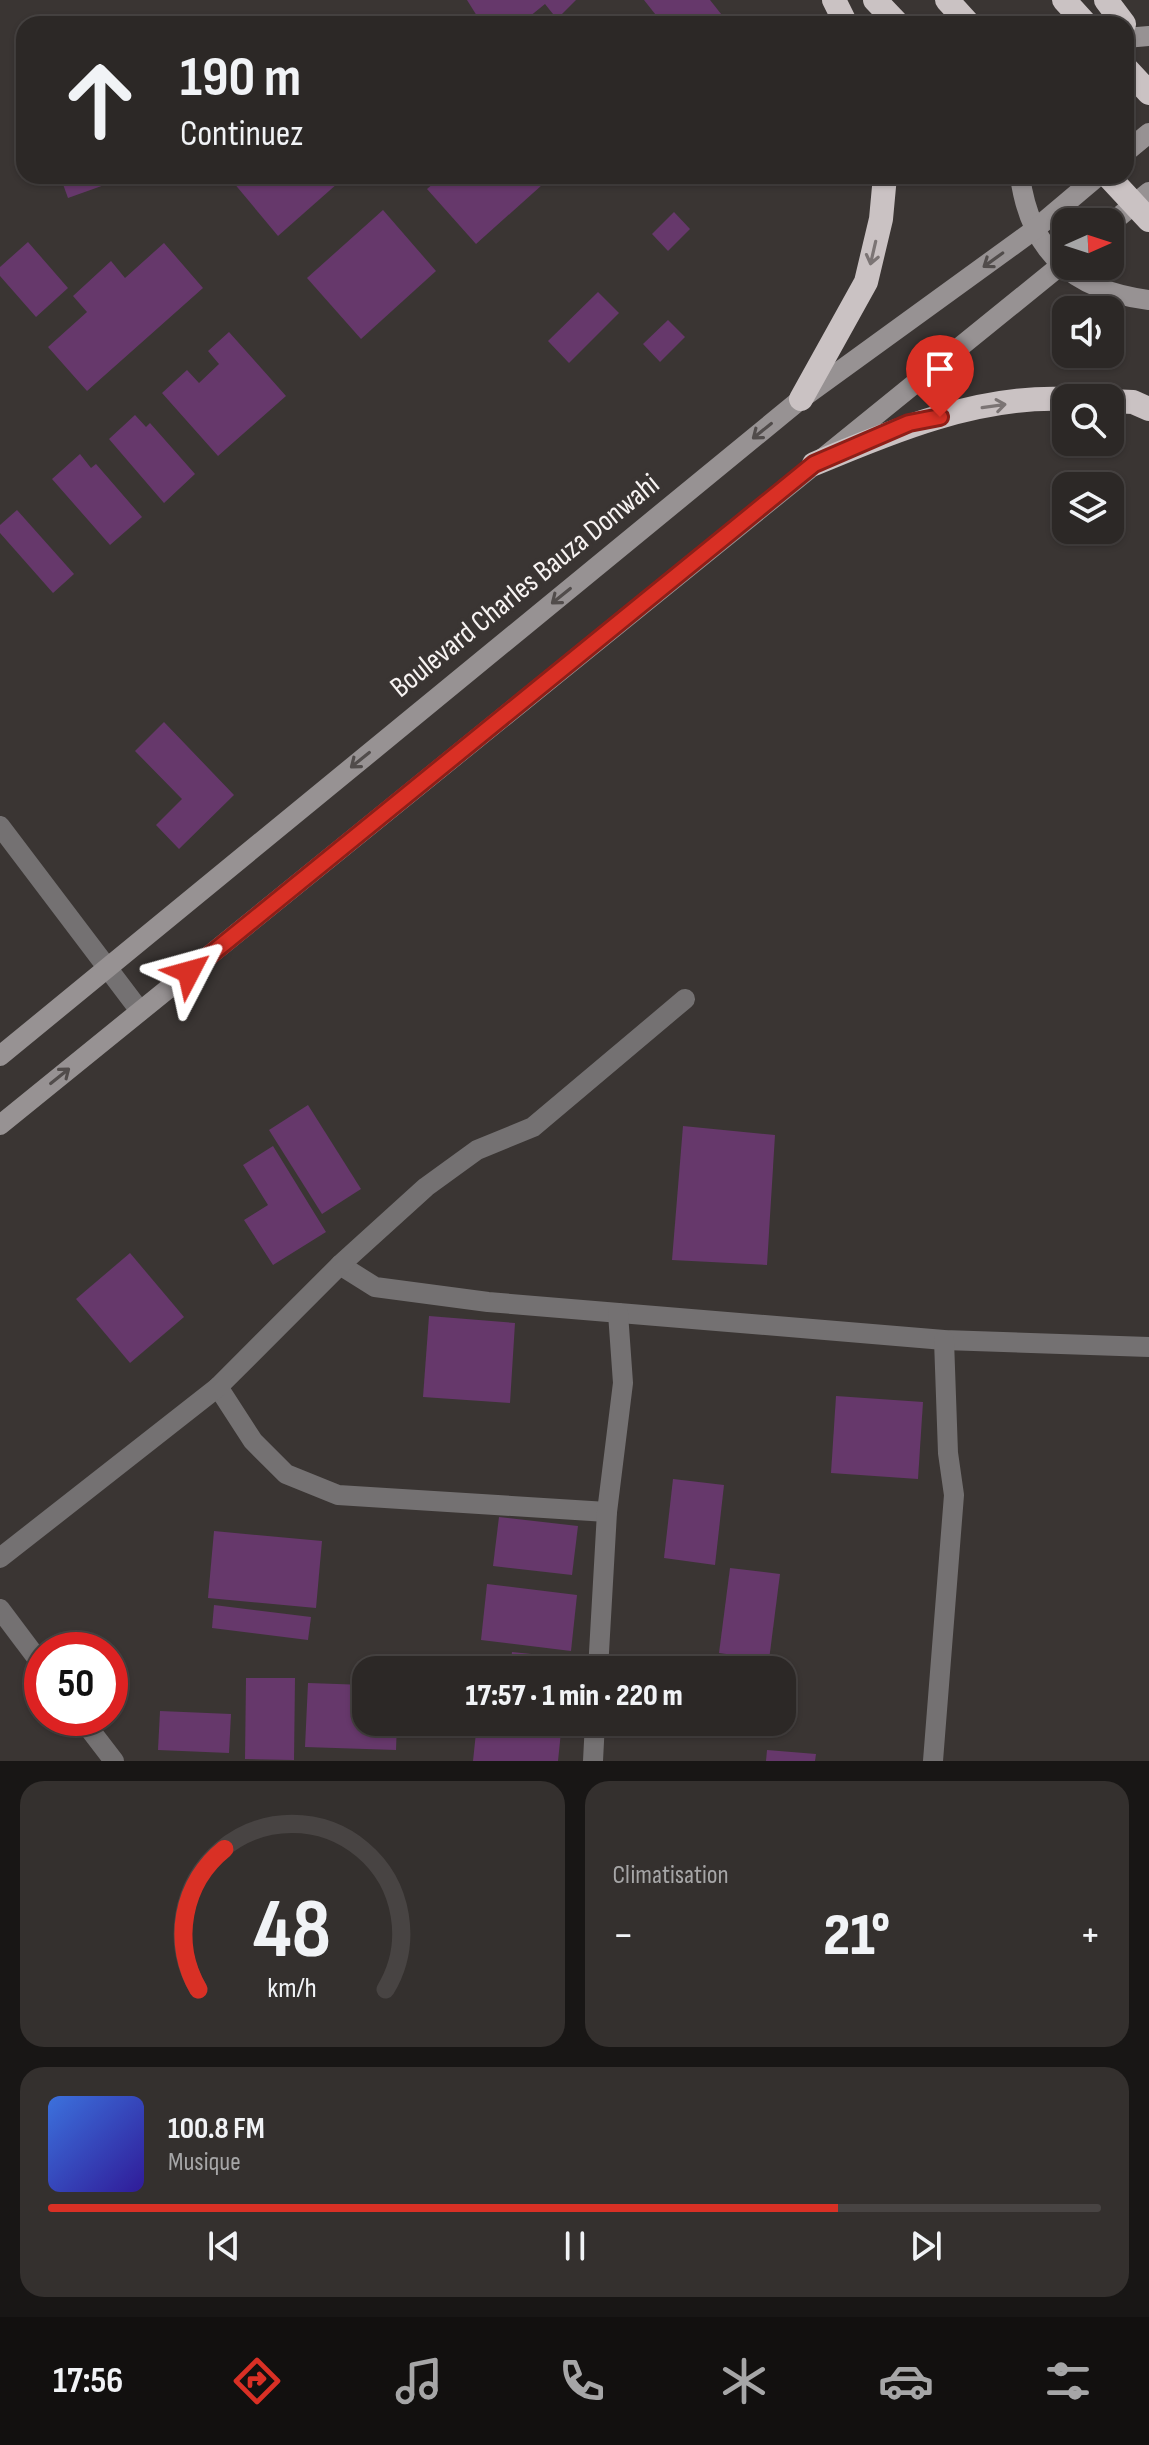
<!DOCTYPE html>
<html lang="fr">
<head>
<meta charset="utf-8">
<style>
	:root { --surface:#2c2826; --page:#34302e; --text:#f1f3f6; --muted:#a6a6a7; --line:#484443; --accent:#d93025 }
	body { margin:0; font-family:"Sofia Sans Condensed",sans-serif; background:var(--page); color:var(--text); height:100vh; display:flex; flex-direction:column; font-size:30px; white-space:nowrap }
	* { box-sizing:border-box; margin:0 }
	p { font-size:26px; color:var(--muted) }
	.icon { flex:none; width:44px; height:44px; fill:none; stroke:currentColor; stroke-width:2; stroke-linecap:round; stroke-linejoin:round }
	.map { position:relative; height:1761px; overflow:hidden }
	.details { display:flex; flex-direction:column; gap:20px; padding:20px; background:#181615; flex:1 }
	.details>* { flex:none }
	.top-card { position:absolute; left:16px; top:16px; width:1118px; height:168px; border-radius:24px; box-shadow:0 2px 6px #0004,0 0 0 2px var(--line); background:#2c2826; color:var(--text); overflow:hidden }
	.needle { width:52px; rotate:87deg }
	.fabs { position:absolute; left:1052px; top:208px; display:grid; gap:16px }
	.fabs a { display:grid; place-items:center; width:72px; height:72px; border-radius:16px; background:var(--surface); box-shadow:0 2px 6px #0004,0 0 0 2px var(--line); font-size:40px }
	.speed { position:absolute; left:24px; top:1632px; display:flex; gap:16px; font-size:40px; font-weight:700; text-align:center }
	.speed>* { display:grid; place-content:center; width:104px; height:104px; border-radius:50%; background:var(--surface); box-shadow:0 2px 6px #0004,0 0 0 2px var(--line); line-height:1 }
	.speed .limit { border:12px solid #d22; background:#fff; color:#111 }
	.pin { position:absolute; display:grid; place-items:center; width:68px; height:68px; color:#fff; margin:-82px -34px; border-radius:50% 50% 50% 0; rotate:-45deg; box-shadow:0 0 8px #0007 }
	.pin .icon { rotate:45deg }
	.me { position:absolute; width:88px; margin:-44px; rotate:51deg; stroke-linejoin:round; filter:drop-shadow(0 0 6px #0008) }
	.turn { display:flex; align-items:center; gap:28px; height:168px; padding:0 32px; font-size:36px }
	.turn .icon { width:104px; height:104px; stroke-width:2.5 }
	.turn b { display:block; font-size:56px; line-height:68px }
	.big { font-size:60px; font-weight:800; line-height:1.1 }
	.details .card { flex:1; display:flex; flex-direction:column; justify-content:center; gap:12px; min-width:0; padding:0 28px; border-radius:24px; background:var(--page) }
	.details .dial { align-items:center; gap:0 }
	.dial svg { height:208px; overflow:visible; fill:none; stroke:var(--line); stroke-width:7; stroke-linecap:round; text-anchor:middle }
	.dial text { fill:var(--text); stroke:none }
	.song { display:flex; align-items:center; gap:24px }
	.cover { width:96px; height:96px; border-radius:12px; background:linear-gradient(135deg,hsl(220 70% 55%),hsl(250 70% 35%)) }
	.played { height:8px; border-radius:4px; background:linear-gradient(90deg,var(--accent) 75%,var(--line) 75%) }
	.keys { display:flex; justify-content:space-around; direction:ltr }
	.heat { display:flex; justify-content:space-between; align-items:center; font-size:44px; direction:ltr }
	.details .tiles { flex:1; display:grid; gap:20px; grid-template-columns:1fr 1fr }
	.card:last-child { grid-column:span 2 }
	.trip { position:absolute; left:352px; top:1656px; width:444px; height:80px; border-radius:24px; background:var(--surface); box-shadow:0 2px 6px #0004,0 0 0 2px var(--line); font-weight:800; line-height:80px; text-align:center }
	.tab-bar { display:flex; height:128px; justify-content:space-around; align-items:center; background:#12100f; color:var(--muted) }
	.tab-bar .icon { width:56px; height:56px }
	.tab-bar .active { color:var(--accent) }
	.tab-bar b { font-size:36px; color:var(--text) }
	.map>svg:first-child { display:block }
	.building { fill:#66386b }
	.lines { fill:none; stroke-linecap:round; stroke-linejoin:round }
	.street { stroke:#747172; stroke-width:20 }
	.secondary { stroke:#979293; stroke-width:20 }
	.highway { stroke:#cac2c3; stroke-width:24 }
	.highway-bridge { stroke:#cac2c3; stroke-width:24 }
	.oneway { stroke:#7b7474 }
	.oneway2 { stroke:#514c4b }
	.route-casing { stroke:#8d1f18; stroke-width:20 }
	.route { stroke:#d93025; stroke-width:14 }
	.labels { text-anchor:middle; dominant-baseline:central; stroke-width:8; stroke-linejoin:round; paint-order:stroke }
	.street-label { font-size:30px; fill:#f7f3f2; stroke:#3a3533 }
</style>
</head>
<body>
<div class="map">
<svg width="1149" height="1761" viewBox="0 0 1149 1761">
	<rect width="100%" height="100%" fill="#3a3533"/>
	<g class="building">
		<path d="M467,0H576L557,19L545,4L529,17L533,24H482Z"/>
		<path d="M644,0H710L729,24H663Z"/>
		<path d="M24,44V70H23L16,47Z"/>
		<path d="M24,111V132H23L17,114Z"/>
		<path d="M60,176H123L124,178L68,198Z"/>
		<path d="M228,176H346L278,236Z"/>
		<path d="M442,176H534L542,185L476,244L427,189Z"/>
		<path d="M383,210L436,271L361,339L307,278Z"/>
		<path d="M674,212L690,229L668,251L652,234Z"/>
		<path d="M28,242L68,288L36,317L0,276V267Z"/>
		<path d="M164,243L203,288L87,391L48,347L87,312L73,296L111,261L125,278Z"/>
		<path d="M598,292L619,313L569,363L548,341Z"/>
		<path d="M668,320L685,337L660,362L643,344Z"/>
		<path d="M229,332L286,396L218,456L162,393L187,370L199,383L219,364L208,351Z"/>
		<path d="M135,415L146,427L150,423L195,474L164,503L109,439Z"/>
		<path d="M80,454L91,468L96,464L142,517L110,545L52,479Z"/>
		<path d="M17,510L74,574L53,593L0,533V525Z"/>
		<path d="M164,722L234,795L179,849L156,825L182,799L135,751Z"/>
		<path d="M308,1105L361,1189L322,1214L269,1130Z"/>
		<path d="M683,1126L775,1135L767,1265L672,1260Z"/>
		<path d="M273,1146L326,1232L273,1265L244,1220L268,1205L243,1165Z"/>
		<path d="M130,1253L184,1317L130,1363L76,1299Z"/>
		<path d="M429,1316L515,1323L510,1403L423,1397Z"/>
		<path d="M836,1396L923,1402L918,1479L831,1473Z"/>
		<path d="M673,1479L724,1485L715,1565L664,1558Z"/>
		<path d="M499,1517L578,1526L572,1575L493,1566Z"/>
		<path d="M214,1531L322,1541L316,1608L208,1598Z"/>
		<path d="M730,1568L780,1574L769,1660L719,1653Z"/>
		<path d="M487,1584L577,1595L571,1651L481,1640Z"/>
		<path d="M214,1605L311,1617L308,1640L212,1628Z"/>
		<path d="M512,1652L570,1658L568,1670H510Z"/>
		<path d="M246,1678H295L294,1760L245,1759Z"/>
		<path d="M308,1683L366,1685V1722H397L396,1750L305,1747Z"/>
		<path d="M160,1711L231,1714L229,1753L158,1750Z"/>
		<path d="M496,1722H562L558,1761H473L477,1723L495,1725Z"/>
		<path d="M767,1750L816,1754L815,1761H766Z"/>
	</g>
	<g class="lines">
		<g class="street">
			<path d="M0,826L140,1011"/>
			<path d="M340,1265L375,1287L488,1302L944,1340L1149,1347"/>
			<path d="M218,1387L253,1441L286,1474L338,1495L607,1512"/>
			<path d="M0,1558L218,1387L340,1265L426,1187L477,1150L533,1127L685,999"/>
			<path d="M0,1609L42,1665"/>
			<path d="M598,1670L607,1512L623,1383L618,1313"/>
			<path d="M81,1718L114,1761"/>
			<path d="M593,1761L595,1722"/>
			<path d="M933,1761L954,1495L948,1453L944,1340"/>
		</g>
		<g class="secondary">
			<path d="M1126,38L1149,36"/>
			<path d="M1126,152L1149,133"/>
			<path d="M1020,176C1030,252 1074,291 1149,300"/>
			<path d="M1110,224L1149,192"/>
			<path d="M0,1056L801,399L1034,230L1098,176"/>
			<path d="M0,1125L1066,261"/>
		</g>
		<g class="highway">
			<path d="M834,0L846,24"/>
			<path d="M875,0L898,24"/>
			<path d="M947,0L969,24"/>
			<path d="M1064,0L1086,24"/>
			<path d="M1106,0L1124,24"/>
			<path d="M1126,68L1149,93"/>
			<path d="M801,399L866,282L881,219L885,176"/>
			<path d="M1110,401L1133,402L1149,409"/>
			<path d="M814,464C892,431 979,395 1066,399"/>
		</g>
		<path class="highway-bridge" d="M1108,176L1149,220"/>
	</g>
	<defs><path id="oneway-shaft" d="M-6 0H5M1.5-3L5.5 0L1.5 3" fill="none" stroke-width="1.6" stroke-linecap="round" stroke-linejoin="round" transform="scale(2)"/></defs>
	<g class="oneway">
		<use href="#oneway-shaft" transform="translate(873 253) rotate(103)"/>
		<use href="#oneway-shaft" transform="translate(994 406) rotate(-8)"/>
	</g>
	<g class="oneway2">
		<use href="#oneway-shaft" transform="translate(993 260) rotate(144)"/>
		<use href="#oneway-shaft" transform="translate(762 431) rotate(141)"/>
		<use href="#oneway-shaft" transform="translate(561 596) rotate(141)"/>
		<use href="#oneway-shaft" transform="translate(360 760) rotate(141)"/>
		<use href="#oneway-shaft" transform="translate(60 1076) rotate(-39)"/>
	</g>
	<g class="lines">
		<defs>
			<path id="route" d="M189,972L814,464L909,423L940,417"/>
		</defs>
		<use href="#route" class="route-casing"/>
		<use href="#route" class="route"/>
	</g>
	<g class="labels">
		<g class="street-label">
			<text transform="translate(525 586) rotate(-39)">Boulevard Charles Bauza Donwahi</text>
		</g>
	</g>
</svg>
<div class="fabs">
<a><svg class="needle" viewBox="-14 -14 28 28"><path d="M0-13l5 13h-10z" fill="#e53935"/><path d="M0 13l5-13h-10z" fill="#a6a6a7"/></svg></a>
<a><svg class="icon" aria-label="sound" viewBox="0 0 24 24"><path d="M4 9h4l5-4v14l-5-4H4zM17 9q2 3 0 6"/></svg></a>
<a><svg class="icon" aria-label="search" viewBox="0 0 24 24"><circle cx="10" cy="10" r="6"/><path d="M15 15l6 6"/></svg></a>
<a><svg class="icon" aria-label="layers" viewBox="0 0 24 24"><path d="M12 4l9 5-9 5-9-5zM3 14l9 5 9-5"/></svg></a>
</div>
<div class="speed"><div class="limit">50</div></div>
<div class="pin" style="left:940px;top:417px;background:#d93025"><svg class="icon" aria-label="arrive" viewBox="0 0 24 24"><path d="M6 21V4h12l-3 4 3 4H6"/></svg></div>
<svg class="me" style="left:189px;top:972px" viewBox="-20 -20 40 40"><path d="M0-17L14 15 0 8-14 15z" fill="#d93025" stroke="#fff" stroke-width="4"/></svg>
<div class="trip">17:57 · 1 min · 220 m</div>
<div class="top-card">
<div class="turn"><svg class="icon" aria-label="ahead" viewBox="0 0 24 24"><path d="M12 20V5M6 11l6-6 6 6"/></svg><div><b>190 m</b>Continuez</div></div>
</div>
</div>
<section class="details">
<div class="tiles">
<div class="card dial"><svg viewBox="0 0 100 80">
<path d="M14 69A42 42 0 1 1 86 69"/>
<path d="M14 69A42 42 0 0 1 24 15" stroke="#d93025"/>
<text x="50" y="56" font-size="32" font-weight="700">48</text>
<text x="50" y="72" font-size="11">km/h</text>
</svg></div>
<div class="card"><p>Climatisation</p>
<div class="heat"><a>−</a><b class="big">21°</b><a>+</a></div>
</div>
<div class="card">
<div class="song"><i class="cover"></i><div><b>100.8 FM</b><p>Musique</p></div></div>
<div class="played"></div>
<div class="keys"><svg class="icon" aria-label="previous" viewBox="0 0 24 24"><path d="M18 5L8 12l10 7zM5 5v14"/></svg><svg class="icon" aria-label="pause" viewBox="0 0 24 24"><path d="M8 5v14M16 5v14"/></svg><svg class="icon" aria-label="next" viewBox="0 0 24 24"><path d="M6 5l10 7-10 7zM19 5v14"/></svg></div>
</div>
</div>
</section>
<nav class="tab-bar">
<b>17:56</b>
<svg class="icon active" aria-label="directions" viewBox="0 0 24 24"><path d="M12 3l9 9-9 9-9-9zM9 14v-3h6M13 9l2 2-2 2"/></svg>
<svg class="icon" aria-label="music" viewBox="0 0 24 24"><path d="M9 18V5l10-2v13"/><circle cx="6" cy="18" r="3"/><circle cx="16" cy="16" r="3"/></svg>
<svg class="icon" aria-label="phone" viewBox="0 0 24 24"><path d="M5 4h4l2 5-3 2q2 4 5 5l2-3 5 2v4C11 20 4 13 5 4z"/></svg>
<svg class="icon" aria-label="climate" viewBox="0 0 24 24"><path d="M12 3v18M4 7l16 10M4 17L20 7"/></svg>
<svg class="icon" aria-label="car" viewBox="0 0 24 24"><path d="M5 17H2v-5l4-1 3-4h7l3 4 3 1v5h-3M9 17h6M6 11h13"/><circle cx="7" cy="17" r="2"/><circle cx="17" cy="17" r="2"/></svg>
<svg class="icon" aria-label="filters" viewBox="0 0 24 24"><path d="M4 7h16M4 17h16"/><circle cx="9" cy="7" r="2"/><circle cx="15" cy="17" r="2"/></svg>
</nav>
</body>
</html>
